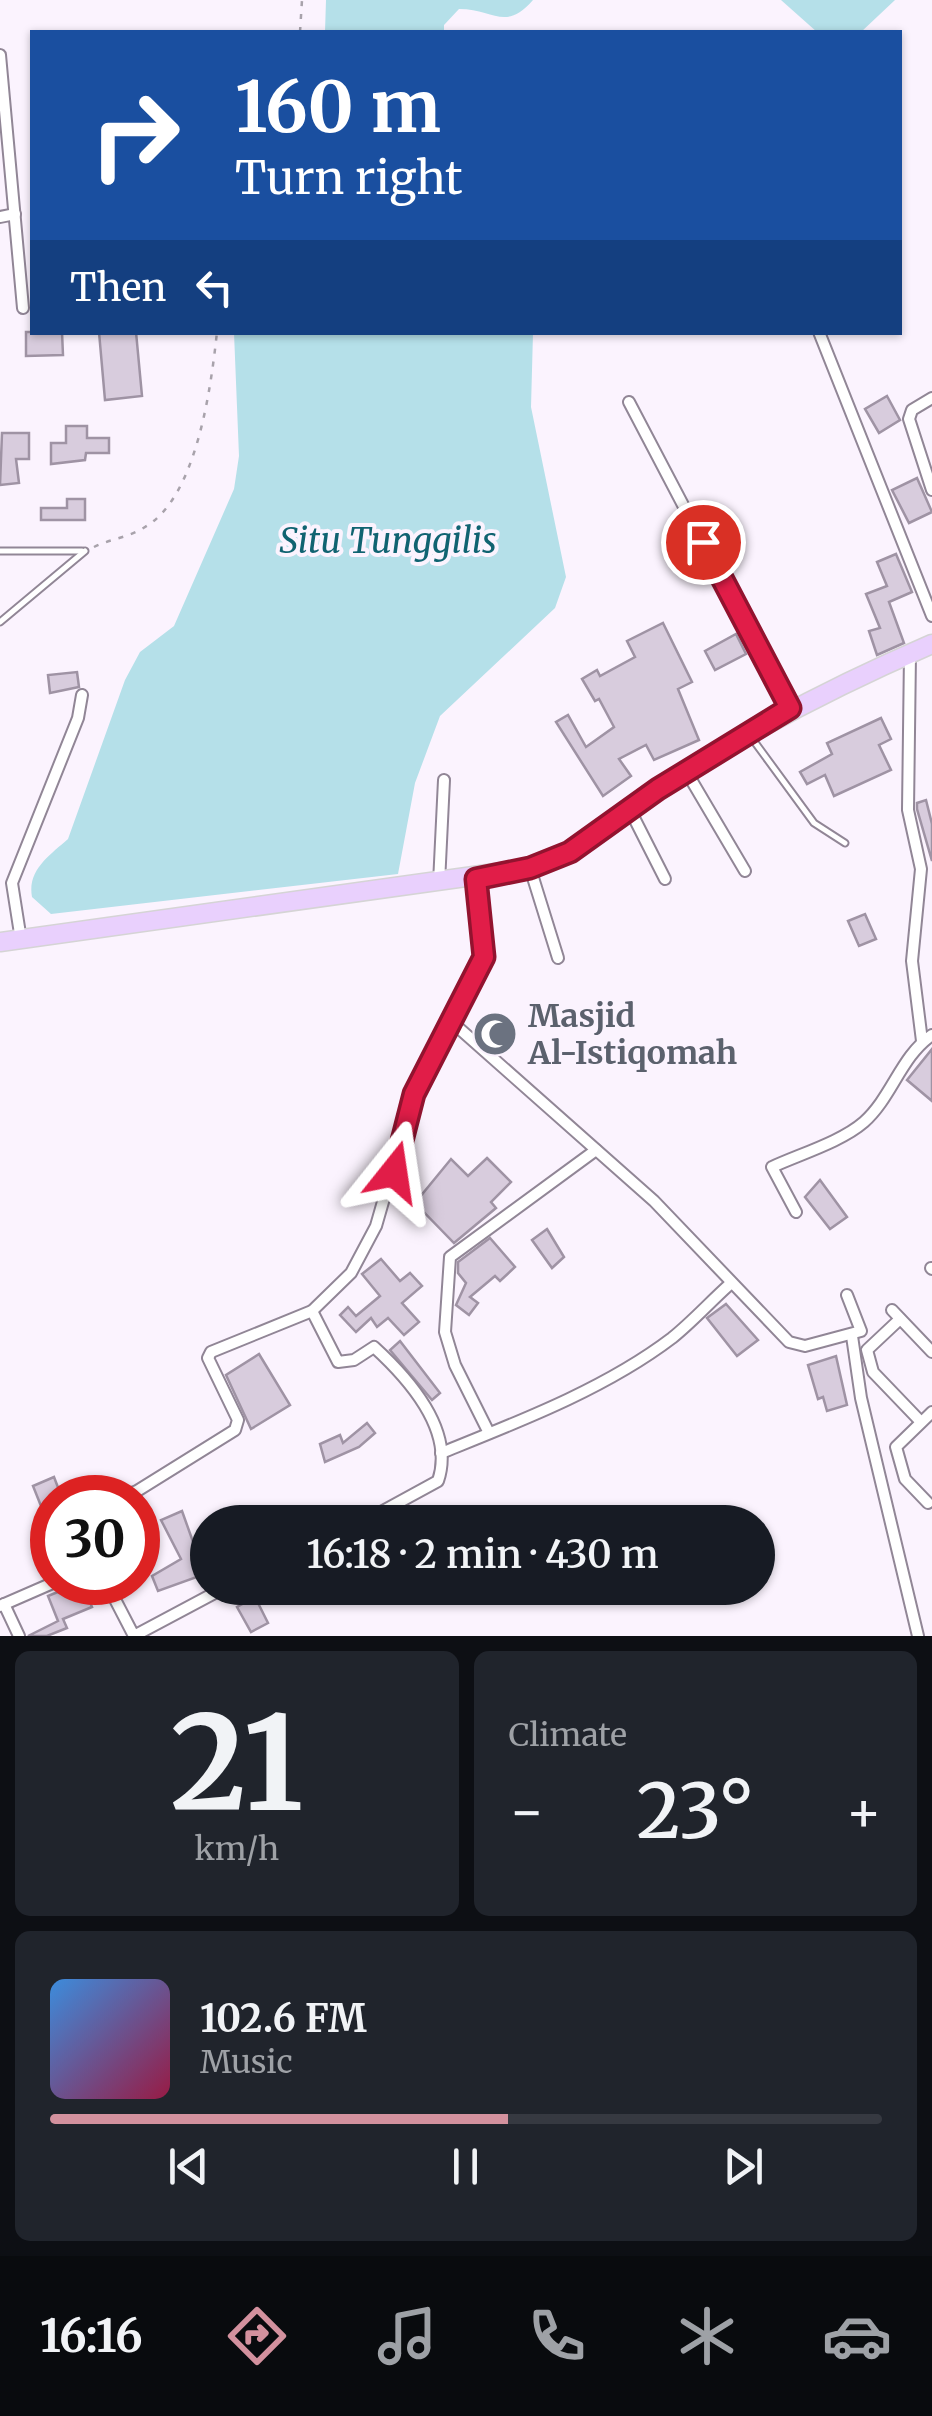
<!DOCTYPE html>
<html lang="en">
<head>
<meta charset="utf-8">
<style>
	:root { --surface:#171b24; --page:#20242c; --text:#f1f3f6; --muted:#9ea1a6; --line:#363941; --accent:#d3919e }
	body { margin:0; font-family:Merriweather,serif; background:var(--page); color:var(--text); height:100vh; display:flex; flex-direction:column; font-size:38px; white-space:nowrap }
	* { box-sizing:border-box; margin:0 }
	p { font-size:32px; color:var(--muted) }
	.icon { flex:none; width:55px; height:55px; fill:none; stroke:currentColor; stroke-width:2; stroke-linecap:round; stroke-linejoin:round }
	.map { position:relative; height:1636px; overflow:hidden }
	.details { display:flex; flex-direction:column; gap:15px; padding:15px; background:#0d0f14; flex:1 }
	.details>* { flex:none }
	.guide { position:absolute; left:30px; top:30px; width:872px; height:305px; border-radius:0px; box-shadow:0 2px 8px #0004; background:#1a4fa0; color:#fff; overflow:hidden }
	.speed { position:absolute; left:30px; top:1475px; display:flex; gap:20px; font-size:50px; font-weight:700; text-align:center }
	.speed>* { display:grid; place-content:center; width:130px; height:130px; border-radius:50%; background:var(--surface); box-shadow:0 2px 8px #0004; line-height:1 }
	.speed .limit { border:15px solid #d22; background:#fff; color:#111 }
	.pin { position:absolute; display:grid; place-items:center; width:85px; height:85px; color:#fff; margin:-42px; border:5px solid #fff; border-radius:50%; box-shadow:0 2px 10px #0007 }
	.me { position:absolute; width:110px; margin:-55px; rotate:15deg; stroke-linejoin:round; filter:drop-shadow(0 0 8px #0008) }
	.turn { display:flex; align-items:center; gap:35px; height:210px; padding:0 40px; font-size:45px }
	.turn .icon { width:130px; height:130px; stroke-width:2.5 }
	.turn b { display:block; font-size:70px; line-height:85px }
	.then { display:flex; align-items:center; height:95px; padding:0 40px; background:#0003; gap:20px; font-size:38px }
	.big { font-size:75px; font-weight:600; line-height:1.1 }
	.details .card { flex:1; display:flex; flex-direction:column; justify-content:center; gap:15px; min-width:0; padding:0 35px; border-radius:15px; background:var(--page) }
	.details .dial { align-items:center; gap:0 }
	.dial b { font-size:130px; line-height:1 }
	.song { display:flex; align-items:center; gap:30px }
	.cover { width:120px; height:120px; border-radius:15px; background:linear-gradient(135deg,hsl(210 70% 55%),hsl(340 70% 35%)) }
	.played { height:10px; border-radius:5px; background:linear-gradient(90deg,var(--accent) 55%,var(--line) 55%) }
	.keys { display:flex; justify-content:space-around; direction:ltr }
	.heat { display:flex; justify-content:space-between; align-items:center; font-size:55px; direction:ltr }
	.details .tiles { flex:1; display:grid; gap:15px; grid-template-columns:1fr 1fr }
	.card:last-child { grid-column:span 2 }
	.trip { position:absolute; left:190px; top:1505px; width:585px; height:100px; border-radius:50px; background:var(--surface); box-shadow:0 2px 8px #0004; font-weight:600; line-height:100px; text-align:center }
	.menu { display:flex; height:160px; justify-content:space-around; align-items:center; background:#090b0e; color:var(--muted) }
	.menu .icon { width:70px; height:70px }
	.menu .on { color:var(--accent) }
	.menu b { font-size:45px; color:var(--text) }
	.map>svg:first-child { display:block }
	.water { fill:#b5e0e9 }
	.building { fill:#d8ccdd; stroke:#9f93a4; stroke-width:2.5 }
	.lines { fill:none; stroke-linecap:round; stroke-linejoin:round }
	.lane-casing { stroke:#918696; stroke-width:9 }
	.street-casing { stroke:#918696; stroke-width:14 }
	.primary-casing { stroke:#d5d4d5; stroke-width:21 }
	.path { stroke:#a8a2ab; stroke-width:2.5; stroke-dasharray:5 8; stroke-linecap:butt }
	.lane { stroke:#fff; stroke-width:5 }
	.street { stroke:#fff; stroke-width:10 }
	.primary { stroke:#e9d0fd; stroke-width:18 }
	.route-casing { stroke:#92132f; stroke-width:25 }
	.route { stroke:#e11d48; stroke-width:18 }
	.labels { text-anchor:middle; dominant-baseline:central; stroke-width:8; stroke-linejoin:round; paint-order:stroke }
	.worship-label { font-size:32px; font-weight:bold; fill:#5b616d; stroke:#fbf3fe; text-anchor:start }
	.water-label { font-size:35px; font-style:italic; fill:#106371; stroke:#fbf3fe }
</style>
</head>
<body>
<div class="map">
<svg width="932" height="1636" viewBox="0 0 932 1636">
	<rect width="100%" height="100%" fill="#fbf3fe"/>
	<g class="water">
		<path d="M326,0H533C505,32 494,9 459,9L444,25V32H325Z"/>
		<path d="M781,0H895L861,32H817Z"/>
		<path d="M234,333H533L531,407L566,577L555,608L440,716L415,783L398,874L51,914L32,897C27,870 50,855 68,839L125,680L140,652L174,626L234,489L239,456Z"/>
	</g>
	<g class="building">
		<path d="M26,332H62L63,355L26,356Z"/>
		<path d="M99,332H136L142,396L105,400Z"/>
		<path d="M887,396L900,420L879,433L865,409Z"/>
		<path d="M66,426H87V438H109V453H86L85,460L51,464V443H66Z"/>
		<path d="M2,433H29V459H16L19,483L0,485Z"/>
		<path d="M917,478L932,512L909,523L892,490Z"/>
		<path d="M67,499H85V520H41V508H67Z"/>
		<path d="M896,554L912,592L889,602L904,643L877,655L869,631L880,628L866,594L887,586L877,562Z"/>
		<path d="M663,623L692,682L678,689L699,740L654,760L646,745L619,759L631,776L603,796L556,722L568,715L586,747L614,727L599,699L595,701L582,679L597,670L600,676L635,657L627,641Z"/>
		<path d="M736,634L746,654L715,670L705,651Z"/>
		<path d="M77,672L79,687L50,693L48,675Z"/>
		<path d="M881,718L891,739L879,745L891,770L834,796L825,775L807,784L800,772L832,754L827,743Z"/>
		<path d="M926,800L932,824V861L917,809V803Z"/>
		<path d="M865,914L876,939L859,946L848,921Z"/>
		<path d="M932,1049V1101L907,1080Z"/>
		<path d="M487,1158L511,1182L491,1202L496,1208L454,1243L415,1203L451,1159L468,1176Z"/>
		<path d="M820,1180L847,1217L830,1229L805,1197Z"/>
		<path d="M547,1229L564,1257L552,1268L532,1240Z"/>
		<path d="M490,1238L515,1267L500,1281L495,1276L470,1297L478,1303L469,1315L456,1305L466,1283L458,1273V1262Z"/>
		<path d="M381,1259L400,1281L410,1273L422,1286L402,1303L419,1322L404,1335L388,1318L377,1327L371,1318L356,1332L340,1315L348,1307L356,1316L380,1296L362,1274Z"/>
		<path d="M726,1304L758,1340L737,1356L707,1318Z"/>
		<path d="M400,1341L440,1393L432,1400L390,1350Z"/>
		<path d="M259,1354L290,1405L251,1429L226,1375Z"/>
		<path d="M836,1356L847,1405L827,1411L823,1397L818,1399L808,1365Z"/>
		<path d="M367,1423L375,1433L359,1447L325,1462L320,1444L340,1435L343,1443Z"/>
		<path d="M54,1477L62,1498H52V1507L43,1511L33,1486Z"/>
		<path d="M182,1511L197,1553L205,1549L208,1573L158,1591L152,1576L181,1559L161,1520Z"/>
		<path d="M82,1582L92,1607L63,1619L67,1628L47,1636H28L58,1621L48,1596Z"/>
		<path d="M255,1597L268,1623L251,1632L237,1607Z"/>
	</g>
	<g class="lines">
		<defs>
			<g id="lane">
				<path d="M0,551H82"/>
				<path d="M0,622L85,551"/>
				<path d="M751,737L814,823L845,843"/>
			</g>
			<g id="street">
				<path d="M0,55L23,308"/>
				<path d="M0,217L15,214"/>
				<path d="M819,332L932,616"/>
				<path d="M932,398L912,410L909,419L932,490"/>
				<path d="M629,402L790,709"/>
				<path d="M910,654L908,810L921,869L912,961L922,1041"/>
				<path d="M686,771L745,871"/>
				<path d="M629,808L665,879"/>
				<path d="M530,868L558,958"/>
				<path d="M439,883L444,780"/>
				<path d="M21,940L12,883L78,718L82,695"/>
				<path d="M453,1023L654,1201L789,1342L805,1346L861,1331L847,1295"/>
				<path d="M796,1212L772,1167C800,1154 841,1142 864,1122C892,1097 901,1056 932,1035"/>
				<path d="M931,1268L932,1269"/>
				<path d="M892,1310L932,1352"/>
				<path d="M312,1311L338,1362L354,1360L374,1347C409,1379 455,1431 438,1481L363,1522"/>
				<path d="M900,1319L867,1350L873,1372L921,1422"/>
				<path d="M852,1336L861,1398L918,1636"/>
				<path d="M489,1433L455,1365L445,1332L450,1257L596,1150"/>
				<path d="M441,1453C518,1422 605,1389 672,1338C692,1322 710,1302 729,1285"/>
				<path d="M119,1498L137,1491L235,1430L238,1420L208,1358L211,1352L312,1311L351,1273L376,1226L414,1094L484,957L476,879"/>
				<path d="M928,1503L905,1479L896,1447L932,1412"/>
				<path d="M106,1582L134,1636"/>
				<path d="M4,1604L19,1636"/>
				<path d="M0,1606L55,1582"/>
				<path d="M134,1636L224,1588"/>
			</g>
			<path id="primary" d="M0,942L530,868C588,849 634,803 686,771C766,722 846,681 932,644"/>
		</defs>
		<use href="#lane" class="lane-casing"/>
		<use href="#street" class="street-casing"/>
		<use href="#primary" class="primary-casing"/>
		<g class="path">
			<path d="M300,32L302,0"/>
			<path d="M94,547C110,539 130,537 145,527C197,497 211,387 217,332"/>
		</g>
		<use href="#lane" class="lane"/>
		<use href="#street" class="street"/>
		<use href="#primary" class="primary"/>
	</g>
	<g class="lines">
		<defs>
			<path id="route" d="M394,1172L414,1094L484,957L476,879L530,868L570,852L658,789L790,708L703,542"/>
		</defs>
		<use href="#route" class="route-casing"/>
		<use href="#route" class="route"/>
	</g>
	<defs>
		<symbol id="mosque-disc" viewBox="-11 -11 22 22"><circle r="9.5" fill="#6b7280" stroke="#fbf3fe"/><path d="M3.5-4.9A6 6 0 1 0 3.5 4.9A5 5 0 1 1 3.5-4.9Z" fill="#fff"/></symbol>
	</defs>
	<g fill-rule="evenodd">
		<use href="#mosque-disc" x="470" y="1009" width="50" height="50"/>
	</g>
	<g class="labels">
		<g class="worship-label">
			<text x="528" y="1016">Masjid<tspan x="528" dy="37">Al-Istiqomah</tspan></text>
		</g>
		<g class="water-label">
			<text x="388" y="541">Situ Tunggilis</text>
		</g>
	</g>
</svg>
<div class="speed"><div class="limit">30</div></div>
<div class="pin" style="left:703px;top:542px;background:#d93025"><svg class="icon" aria-label="arrive" viewBox="0 0 24 24"><path d="M6 21V4h12l-3 4 3 4H6"/></svg></div>
<svg class="me" style="left:394px;top:1172px" viewBox="-20 -20 40 40"><path d="M0-17L14 15 0 8-14 15z" fill="#e11d48" stroke="#fff" stroke-width="4"/></svg>
<div class="trip">16:18 · 2 min · 430 m</div>
<div class="guide">
<div class="turn"><svg class="icon" aria-label="right" viewBox="0 0 24 24"><path d="M7 20v-9h11M14 6l5 5-5 5"/></svg><div><b>160 m</b>Turn right</div></div>
<div class="then">Then<svg class="icon" aria-label="left" viewBox="0 0 24 24"><path d="M17 20v-9H6M10 6l-5 5 5 5"/></svg></div>
</div>
</div>
<section class="details">
<div class="tiles">
<div class="card dial"><b>21</b><p>km/h</p></div>
<div class="card"><p>Climate</p>
<div class="heat"><a>−</a><b class="big">23°</b><a>+</a></div>
</div>
<div class="card">
<div class="song"><i class="cover"></i><div><b>102.6 FM</b><p>Music</p></div></div>
<div class="played"></div>
<div class="keys"><svg class="icon" aria-label="previous" viewBox="0 0 24 24"><path d="M18 5L8 12l10 7zM5 5v14"/></svg><svg class="icon" aria-label="pause" viewBox="0 0 24 24"><path d="M8 5v14M16 5v14"/></svg><svg class="icon" aria-label="next" viewBox="0 0 24 24"><path d="M6 5l10 7-10 7zM19 5v14"/></svg></div>
</div>
</div>
</section>
<nav class="menu">
<b>16:16</b>
<svg class="icon on" aria-label="directions" viewBox="0 0 24 24"><path d="M12 3l9 9-9 9-9-9zM9 14v-3h6M13 9l2 2-2 2"/></svg>
<svg class="icon" aria-label="music" viewBox="0 0 24 24"><path d="M9 18V5l10-2v13"/><circle cx="6" cy="18" r="3"/><circle cx="16" cy="16" r="3"/></svg>
<svg class="icon" aria-label="phone" viewBox="0 0 24 24"><path d="M5 4h4l2 5-3 2q2 4 5 5l2-3 5 2v4C11 20 4 13 5 4z"/></svg>
<svg class="icon" aria-label="climate" viewBox="0 0 24 24"><path d="M12 3v18M4 7l16 10M4 17L20 7"/></svg>
<svg class="icon" aria-label="car" viewBox="0 0 24 24"><path d="M5 17H2v-5l4-1 3-4h7l3 4 3 1v5h-3M9 17h6M6 11h13"/><circle cx="7" cy="17" r="2"/><circle cx="17" cy="17" r="2"/></svg>
</nav>
</body>
</html>
